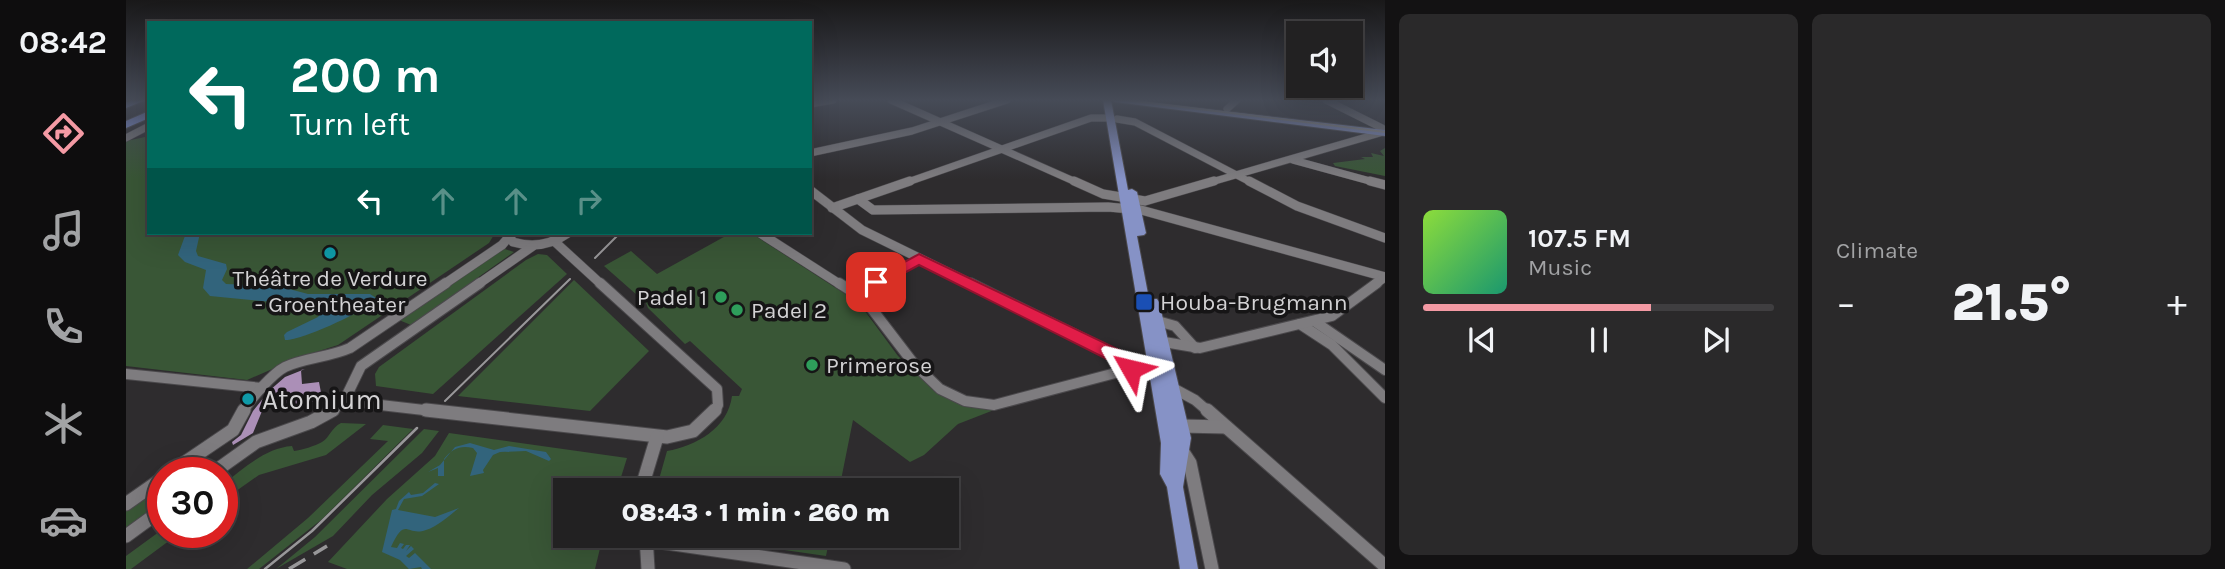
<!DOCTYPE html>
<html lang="en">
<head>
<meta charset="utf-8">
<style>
	:root { --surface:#222122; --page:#2a292a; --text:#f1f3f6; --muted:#a2a3a5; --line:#3f3e40; --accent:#f49aa4 }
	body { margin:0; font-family:Karla,sans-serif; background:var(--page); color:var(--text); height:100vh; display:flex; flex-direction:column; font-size:26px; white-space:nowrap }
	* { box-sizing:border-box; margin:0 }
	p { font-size:23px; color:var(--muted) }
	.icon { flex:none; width:38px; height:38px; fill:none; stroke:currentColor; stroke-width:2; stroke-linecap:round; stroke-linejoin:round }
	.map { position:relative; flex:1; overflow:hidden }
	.side { display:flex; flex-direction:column; gap:14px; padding:14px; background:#131213; width:840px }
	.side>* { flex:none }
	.hud { position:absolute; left:21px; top:21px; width:665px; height:214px; border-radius:0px; box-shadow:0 7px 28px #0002,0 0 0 2px var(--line); background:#00695c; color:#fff; overflow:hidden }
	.tools { position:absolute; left:1160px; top:21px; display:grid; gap:14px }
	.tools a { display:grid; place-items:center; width:77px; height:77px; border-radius:0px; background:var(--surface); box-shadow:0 7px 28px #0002,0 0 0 2px var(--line); font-size:35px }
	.speed { position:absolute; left:21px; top:457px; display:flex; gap:14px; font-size:35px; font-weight:700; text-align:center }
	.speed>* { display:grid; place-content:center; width:91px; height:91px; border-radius:50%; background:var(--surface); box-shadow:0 7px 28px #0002,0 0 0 2px var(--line); line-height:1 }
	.speed .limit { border:10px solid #d22; background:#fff; color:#111 }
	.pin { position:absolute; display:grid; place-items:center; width:60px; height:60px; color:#fff; margin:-30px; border-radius:14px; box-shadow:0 4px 10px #0006 }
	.me { position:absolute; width:77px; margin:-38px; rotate:307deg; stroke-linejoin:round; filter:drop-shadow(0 0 5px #0008) }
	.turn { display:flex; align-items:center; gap:24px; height:147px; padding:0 28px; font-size:32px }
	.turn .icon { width:91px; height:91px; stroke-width:2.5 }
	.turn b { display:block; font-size:49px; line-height:60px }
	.lanes { display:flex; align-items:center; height:66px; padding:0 28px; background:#0003; justify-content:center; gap:35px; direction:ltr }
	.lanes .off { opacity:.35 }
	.big { font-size:52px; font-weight:800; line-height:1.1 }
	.side .tile { flex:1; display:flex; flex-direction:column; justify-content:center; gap:10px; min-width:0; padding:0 24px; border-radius:10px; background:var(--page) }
	.song { display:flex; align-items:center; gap:21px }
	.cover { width:84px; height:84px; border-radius:10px; background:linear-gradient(135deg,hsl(90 70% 55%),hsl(160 70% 35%)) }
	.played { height:7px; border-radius:4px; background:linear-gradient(90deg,var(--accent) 65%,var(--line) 65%) }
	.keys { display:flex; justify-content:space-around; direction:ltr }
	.heat { display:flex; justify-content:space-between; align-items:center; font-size:38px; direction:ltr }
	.side .tiles { flex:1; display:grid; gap:14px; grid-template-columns:repeat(2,1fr) }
	.trip { position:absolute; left:427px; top:478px; width:406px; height:70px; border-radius:0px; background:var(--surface); box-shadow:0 7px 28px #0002,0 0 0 2px var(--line); font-weight:800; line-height:70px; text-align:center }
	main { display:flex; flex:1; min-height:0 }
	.dock { display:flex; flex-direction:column; width:126px; justify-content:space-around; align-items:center; background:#0e0d0e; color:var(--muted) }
	.dock .icon { width:49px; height:49px }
	.dock .current { color:var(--accent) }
	.dock b { font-size:32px; color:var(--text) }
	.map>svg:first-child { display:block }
	.green { fill:#395636 }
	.water { fill:#32647c }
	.building { fill:#ab8fb7 }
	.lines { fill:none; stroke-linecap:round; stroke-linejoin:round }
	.minor-far3-casing { stroke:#4b494c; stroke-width:8 }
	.minor-far2-casing { stroke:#4b494c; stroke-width:10 }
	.minor-far1-casing { stroke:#4b494c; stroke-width:12 }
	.minor-casing { stroke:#4b494c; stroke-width:15 }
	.major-casing { stroke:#4b494c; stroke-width:2 }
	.highway-casing { stroke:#4b494c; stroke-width:2 }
	.minor-far3 { stroke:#7e7c7f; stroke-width:7 }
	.minor-far2 { stroke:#7e7c7f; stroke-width:9 }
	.minor-far1 { stroke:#7e7c7f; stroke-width:10 }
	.minor { stroke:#7e7c7f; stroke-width:13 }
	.major { fill:#8692c6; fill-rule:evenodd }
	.highway { fill:#8ca0f6; fill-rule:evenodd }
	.tram-far1 { stroke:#989799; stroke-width:2 }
	.tram { stroke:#989799; stroke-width:2.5 }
	.rail { stroke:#989799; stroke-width:3.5; stroke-dasharray:19 10; stroke-linecap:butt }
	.route { fill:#e11d48; stroke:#92132f; stroke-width:2 }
	.culture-dot { fill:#0f9aa8; stroke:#161516; stroke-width:2.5 }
	.leisure-dot { fill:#2e9e5b; stroke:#161516; stroke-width:2.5 }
	.transit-dot { fill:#1a4fb4; stroke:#161516; stroke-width:2.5 }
	.labels { text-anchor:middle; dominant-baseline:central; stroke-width:7; stroke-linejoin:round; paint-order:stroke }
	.poi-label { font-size:23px; fill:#d3d2d4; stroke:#161516; text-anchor:start }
	.near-poi-label { font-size:28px; fill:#d3d2d4; stroke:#161516; text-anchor:start }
</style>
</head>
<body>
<main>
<nav class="dock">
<b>08:42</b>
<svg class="icon current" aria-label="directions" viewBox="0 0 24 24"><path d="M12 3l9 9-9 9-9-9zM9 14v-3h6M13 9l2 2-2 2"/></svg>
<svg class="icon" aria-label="music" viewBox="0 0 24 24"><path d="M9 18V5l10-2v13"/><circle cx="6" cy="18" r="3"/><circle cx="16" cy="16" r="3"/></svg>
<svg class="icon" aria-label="phone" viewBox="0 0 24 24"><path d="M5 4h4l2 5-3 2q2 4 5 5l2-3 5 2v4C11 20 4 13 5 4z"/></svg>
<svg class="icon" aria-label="climate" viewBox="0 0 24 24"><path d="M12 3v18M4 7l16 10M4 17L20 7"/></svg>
<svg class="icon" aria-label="car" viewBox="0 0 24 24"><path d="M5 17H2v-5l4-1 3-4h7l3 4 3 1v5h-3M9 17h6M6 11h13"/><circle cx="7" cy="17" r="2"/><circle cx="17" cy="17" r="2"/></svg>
</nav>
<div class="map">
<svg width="1259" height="569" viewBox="0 0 1259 569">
	<rect width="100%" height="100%" fill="#2e2c2e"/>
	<g class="green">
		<path d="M19,137L23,138V233H369L363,243L212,345L174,357L121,380L0,366V141Z"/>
		<path d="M1259,148V176L1209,166L1207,163L1239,159L1235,157H1247L1245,153L1258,156L1254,151Z"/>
		<path d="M605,233H625L733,303L772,356L814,395L840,406L868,410L832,424L798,455L784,462L727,420L713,490H530L541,451C570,446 602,428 606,396H613L616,389L564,341L559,344L522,308L520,303L478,266L505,251L531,274Z"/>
		<path d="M376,248L388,252L285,325L273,320Z"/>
		<path d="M412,254L421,255L441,274L307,394L250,386L249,374L253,367L400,260Z"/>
		<path d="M448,280L523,351L464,411L332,396Z"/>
		<path d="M215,423L240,424L200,455L133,475L96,501V485C117,469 139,448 166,446L168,451C176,450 189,446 196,442C204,437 205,428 215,423Z"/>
		<path d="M257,425L287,429L195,520L133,569H121L182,518L262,441L244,439Z"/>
		<path d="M298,429L313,431L296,453L246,495L207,536L150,569L189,537Z"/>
		<path d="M323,433L501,458L491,490H439V536H477L469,569H221L202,562L261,499L309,456Z"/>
		<path d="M37,484V503L0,529V510Z"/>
		<path d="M37,529V532H55L5,569H0V556Z"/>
		<path d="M562,536H704L700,556Z"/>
	</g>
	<g class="water">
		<path d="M60,233H74L70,251L72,256L100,264L101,269L96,280L100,284L152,286L182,294H244L250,298C241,311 175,341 159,340L158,335L161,332L192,317L195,313L147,302L84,296L77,288L80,270L59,262L52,255Z"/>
		<path d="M344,443L368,450L383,446L420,452L425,459L423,461L400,451L374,452L367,455L357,470L358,473L344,476L351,453L347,448C334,445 326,449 318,459V476H312V468L302,472L314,465L329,447Z"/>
		<path d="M309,483L313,484L296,496L278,499L272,510L309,517L333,508C324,515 311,527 300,530C280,537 280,515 265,547L271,548L274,543L278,544L275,548L277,549L280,545H284L280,551L285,546L288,549L280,556L283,558L289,553L305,569H296L295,567L283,569L274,560L256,552L266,510L270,509L273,501L283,492L285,495L297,493Z"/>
	</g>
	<path class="building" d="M179,369L175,370L176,384L193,382L196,398H191L180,407L156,412L154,399H141L127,433L107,445L106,442L115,435L127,411L143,391L159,377Z"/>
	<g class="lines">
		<defs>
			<g id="minor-far3">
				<path d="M765,100L952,183"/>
				<path d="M1200,100L1256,128"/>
				<path d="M684,104L707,100"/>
				<path d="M1101,109L1111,100"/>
				<path d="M991,119L1009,122L1126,183"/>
				<path d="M0,138L23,126"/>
				<path d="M684,153L786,131L881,100"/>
				<path d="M1167,160L1251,183"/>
				<path d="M779,183L965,118H985"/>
				<path d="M1082,183L1254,133"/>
			</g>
			<g id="minor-far2">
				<path d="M948,181L977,194L1019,201L1088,181"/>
				<path d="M1123,181L1171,206L1259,238"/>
				<path d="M1244,181L1259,185"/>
				<path d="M684,190L736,230L848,285"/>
				<path d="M732,199L747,210L982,207L1015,210L1259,277"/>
				<path d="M706,208L784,181"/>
				<path d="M381,233L387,242C407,248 425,245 442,233"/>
				<path d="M634,233L715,285"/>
				<path d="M428,241L476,285"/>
				<path d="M317,285L376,245L382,238"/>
				<path d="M351,285L407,246"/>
				<path d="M744,285L793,259"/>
				<path d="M1248,285L1259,277"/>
			</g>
			<g id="minor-far1">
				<path d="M474,283L591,389L592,405L588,412"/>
				<path d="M713,283L739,300L788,364L814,389L839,401L868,405L997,371H1029"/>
				<path d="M844,283L1015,367"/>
				<path d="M729,293L747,283"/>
				<path d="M1028,320L1049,326L1069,348"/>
				<path d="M1188,321L1259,370"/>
				<path d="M1174,324L1206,345L1259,398"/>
				<path d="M1032,341L1074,348L1206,316L1251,283"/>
				<path d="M0,374L136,388"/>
				<path d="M1045,387L1069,400L1083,412"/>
				<path d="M220,401L315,412"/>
				<path d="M117,412C123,400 147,373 159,367C178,358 204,357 224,348L320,283"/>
				<path d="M205,412L220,397L235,366L354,283"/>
			</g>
			<g id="minor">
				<path d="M300,410L541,437L567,431L589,410"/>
				<path d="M1081,410L1259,566"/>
				<path d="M1055,426L1100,427"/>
				<path d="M1055,449L1064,463L1086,569"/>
				<path d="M45,472L107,430L118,410"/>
				<path d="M88,472L130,442L185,422L207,410"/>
				<path d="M515,490L531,437"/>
				<path d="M0,504L37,478"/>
				<path d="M0,536L37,509"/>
				<path d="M520,536L522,569"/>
				<path d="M520,540L718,569"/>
			</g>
			<g id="major">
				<path d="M977,100H985L1002,190L1006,189L1011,192L1020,233L1018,235L1011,236L1023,299H1031L1033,302L1065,438L1057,487L1072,569H1054L1041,487L1034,474L1035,443Z"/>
				<path d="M985,100H1005L1259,130V136L989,102Z"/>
			</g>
			<g id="highway">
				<path d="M7,100H20L0,108V102Z"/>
				<path d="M23,111V118L0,128V121Z"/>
			</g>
		</defs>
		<use href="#minor-far3" class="minor-far3-casing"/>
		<use href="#minor-far2" class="minor-far2-casing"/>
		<use href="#minor-far1" class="minor-far1-casing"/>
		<use href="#minor" class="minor-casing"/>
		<use href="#major" class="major-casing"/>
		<use href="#highway" class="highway-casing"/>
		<use href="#minor-far3" class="minor-far3"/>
		<use href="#minor-far2" class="minor-far2"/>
		<use href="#minor-far1" class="minor-far1"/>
		<use href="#minor" class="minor"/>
		<use href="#major" class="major"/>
		<use href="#highway" class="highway"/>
		<g class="tram-far1">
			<path d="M1000,100L1259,132"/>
			<path d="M0,101L5,100"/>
			<path d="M684,102L700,100"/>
			<path d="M469,258L494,233"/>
			<path d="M319,401L444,279"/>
		</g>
		<path class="tram" d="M139,569L186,531L291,428"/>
		<path class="rail" d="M163,569L201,546"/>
	</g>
	<linearGradient id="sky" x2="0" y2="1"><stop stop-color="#191819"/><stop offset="0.56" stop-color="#464b57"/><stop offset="1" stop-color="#464b57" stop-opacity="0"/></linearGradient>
	<rect width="1259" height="179" fill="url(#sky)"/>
	<path class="route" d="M793,254L1010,358L1017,367L1012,374H999L997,367L793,265L756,285L750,286L742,282Z"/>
	<g class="culture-dot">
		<circle cx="204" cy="253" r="7"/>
		<circle cx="122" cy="399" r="7"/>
	</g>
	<g class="leisure-dot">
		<circle cx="595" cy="297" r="7"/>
		<circle cx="611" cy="310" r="7"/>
		<circle cx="686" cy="365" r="7"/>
	</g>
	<rect class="transit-dot" x="1009" y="293" width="18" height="18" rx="3.5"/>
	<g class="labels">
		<g class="poi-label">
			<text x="204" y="278" text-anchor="middle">Théâtre de Verdure<tspan x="204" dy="26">- Groentheater</tspan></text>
			<text x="581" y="297" text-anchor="end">Padel 1</text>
			<text x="1034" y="302">Houba-Brugmann</text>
			<text x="625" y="310">Padel 2</text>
			<text x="700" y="365">Primerose</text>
		</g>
		<g class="near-poi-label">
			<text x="136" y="399">Atomium</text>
		</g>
	</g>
</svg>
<div class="tools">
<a><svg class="icon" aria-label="sound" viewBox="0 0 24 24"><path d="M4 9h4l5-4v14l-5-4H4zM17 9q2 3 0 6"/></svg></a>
</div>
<div class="speed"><div class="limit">30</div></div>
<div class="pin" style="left:750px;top:282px;background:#d93025"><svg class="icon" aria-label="arrive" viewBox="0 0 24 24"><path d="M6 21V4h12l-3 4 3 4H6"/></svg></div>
<svg class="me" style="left:1005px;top:369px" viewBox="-20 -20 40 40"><path d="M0-17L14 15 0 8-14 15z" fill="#e11d48" stroke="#fff" stroke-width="4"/></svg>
<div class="trip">08:43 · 1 min · 260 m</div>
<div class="hud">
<div class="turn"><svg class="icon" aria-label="left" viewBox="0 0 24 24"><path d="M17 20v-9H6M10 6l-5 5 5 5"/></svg><div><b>200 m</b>Turn left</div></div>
<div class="lanes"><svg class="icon" aria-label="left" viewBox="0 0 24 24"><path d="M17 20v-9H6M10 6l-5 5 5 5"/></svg><svg class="icon off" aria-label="ahead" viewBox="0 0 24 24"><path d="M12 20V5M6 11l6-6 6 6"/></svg><svg class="icon off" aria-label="ahead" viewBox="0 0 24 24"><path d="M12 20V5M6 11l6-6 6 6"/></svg><svg class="icon off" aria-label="right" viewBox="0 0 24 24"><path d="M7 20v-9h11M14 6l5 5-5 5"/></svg></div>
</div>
</div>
<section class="side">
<div class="tiles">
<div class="tile">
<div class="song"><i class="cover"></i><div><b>107.5 FM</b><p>Music</p></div></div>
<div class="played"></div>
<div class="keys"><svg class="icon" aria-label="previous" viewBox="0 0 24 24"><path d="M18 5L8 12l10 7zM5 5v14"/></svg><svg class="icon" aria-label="pause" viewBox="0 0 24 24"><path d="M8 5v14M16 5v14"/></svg><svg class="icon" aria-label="next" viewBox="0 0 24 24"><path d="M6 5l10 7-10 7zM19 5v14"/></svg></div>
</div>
<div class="tile"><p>Climate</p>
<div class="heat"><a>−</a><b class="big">21.5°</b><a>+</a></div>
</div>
</div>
</section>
</main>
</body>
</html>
